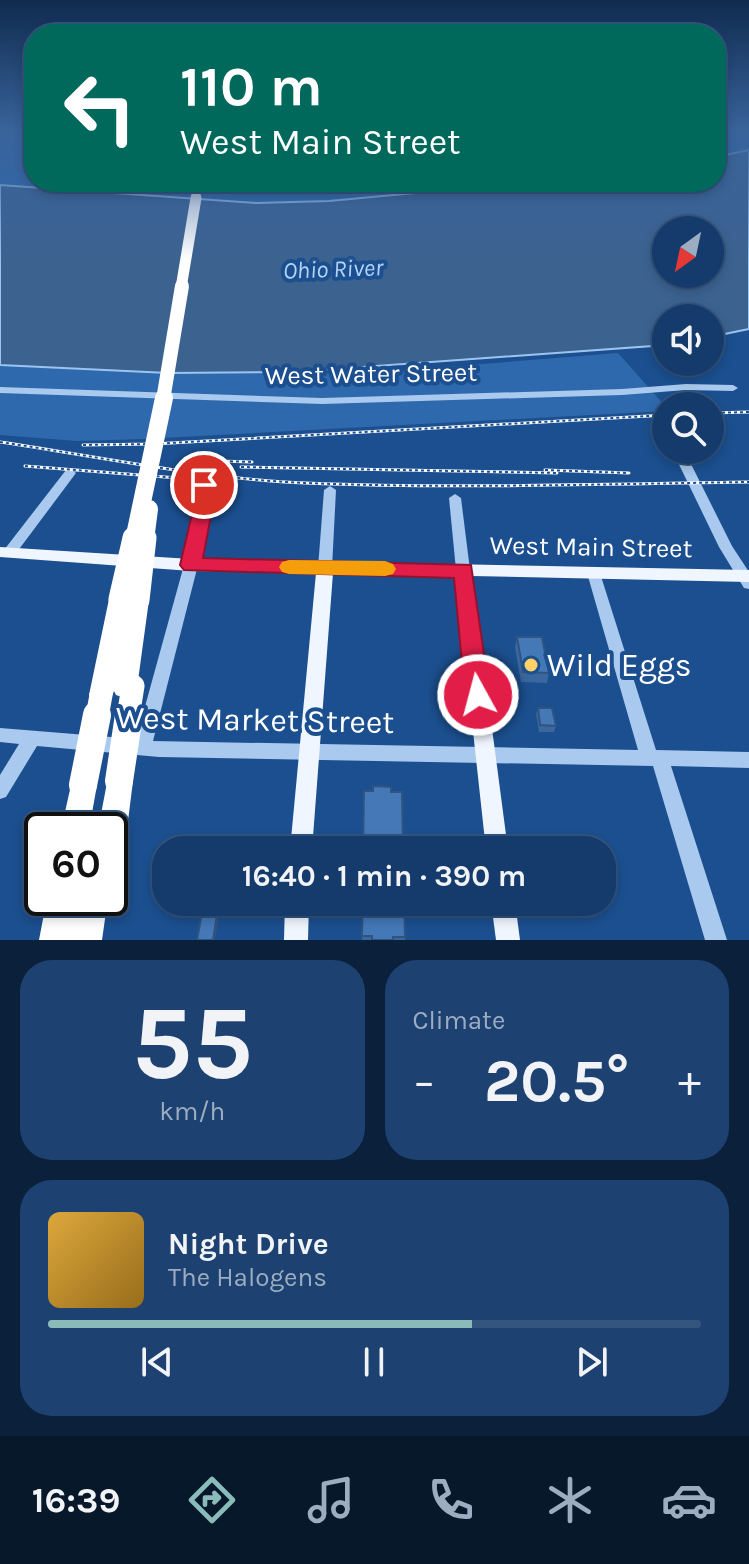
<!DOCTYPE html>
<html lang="en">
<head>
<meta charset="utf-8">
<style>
	:root { --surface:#143b6b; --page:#1d4271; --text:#f1f3f6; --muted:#9dadc1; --line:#33557e; --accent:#8bbbb9 }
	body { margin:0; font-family:Karla,sans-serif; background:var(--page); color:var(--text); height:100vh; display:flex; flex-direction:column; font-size:30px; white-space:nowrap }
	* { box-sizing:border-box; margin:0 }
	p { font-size:26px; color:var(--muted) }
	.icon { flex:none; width:44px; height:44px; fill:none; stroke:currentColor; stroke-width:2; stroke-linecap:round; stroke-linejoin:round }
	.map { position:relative; height:940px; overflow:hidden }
	.drawer { display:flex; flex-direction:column; gap:20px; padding:20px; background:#0b203b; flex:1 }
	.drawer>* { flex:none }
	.guide { position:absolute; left:24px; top:24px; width:702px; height:168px; border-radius:32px; box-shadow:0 4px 12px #0003,0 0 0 2px var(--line); background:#00695c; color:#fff; overflow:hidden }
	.needle { width:52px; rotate:213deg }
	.fabs { position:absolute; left:652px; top:216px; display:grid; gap:16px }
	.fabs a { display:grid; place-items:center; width:72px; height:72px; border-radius:50%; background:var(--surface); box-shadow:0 4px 12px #0003,0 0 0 2px var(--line); font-size:40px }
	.speed { position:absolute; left:24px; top:812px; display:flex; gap:16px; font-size:40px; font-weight:700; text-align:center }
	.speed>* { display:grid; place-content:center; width:104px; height:104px; border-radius:50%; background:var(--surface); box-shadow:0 4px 12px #0003,0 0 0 2px var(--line); line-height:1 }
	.speed .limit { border:4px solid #111; border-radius:12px; background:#fff; color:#111 }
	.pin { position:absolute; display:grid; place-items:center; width:68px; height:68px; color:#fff; margin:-34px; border:4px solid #fff; border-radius:50%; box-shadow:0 2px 8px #0007 }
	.me { position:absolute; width:88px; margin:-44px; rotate:353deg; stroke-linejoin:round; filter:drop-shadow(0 0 6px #0008) }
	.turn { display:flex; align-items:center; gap:28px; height:168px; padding:0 24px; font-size:36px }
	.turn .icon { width:104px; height:104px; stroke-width:2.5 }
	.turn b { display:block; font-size:56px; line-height:68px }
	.big { font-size:60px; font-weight:700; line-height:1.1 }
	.drawer .card { flex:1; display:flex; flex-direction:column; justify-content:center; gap:12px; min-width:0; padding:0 28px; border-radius:32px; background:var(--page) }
	.drawer .dial { align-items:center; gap:0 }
	.dial b { font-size:104px; line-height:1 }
	.song { display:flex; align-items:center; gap:24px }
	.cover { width:96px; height:96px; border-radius:12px; background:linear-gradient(135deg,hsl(40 70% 55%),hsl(40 70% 35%)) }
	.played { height:8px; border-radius:4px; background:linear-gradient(90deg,var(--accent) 65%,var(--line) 65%) }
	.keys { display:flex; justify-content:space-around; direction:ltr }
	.heat { display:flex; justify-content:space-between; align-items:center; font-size:44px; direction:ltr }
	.drawer .tiles { flex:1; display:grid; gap:20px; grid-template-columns:1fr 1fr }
	.card:last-child { grid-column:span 2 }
	.trip { position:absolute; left:152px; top:836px; width:464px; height:80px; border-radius:32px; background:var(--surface); box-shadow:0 4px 12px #0003,0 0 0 2px var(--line); font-weight:700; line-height:80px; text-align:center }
	.tab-bar { display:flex; height:128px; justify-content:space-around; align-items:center; background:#08182b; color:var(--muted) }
	.tab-bar .icon { width:56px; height:56px }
	.tab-bar .on { color:var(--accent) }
	.tab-bar b { font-size:36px; color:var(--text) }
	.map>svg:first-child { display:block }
	.green { fill:#2e69ad }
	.water { fill:#3c6290; stroke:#9cc4f0; stroke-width:2; fill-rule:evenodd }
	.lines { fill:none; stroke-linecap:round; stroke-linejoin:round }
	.minor { fill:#a9c9ee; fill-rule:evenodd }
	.major { fill:#f0f6ff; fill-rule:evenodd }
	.highway { fill:#fff; fill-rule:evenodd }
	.rail-casing { stroke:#fff; stroke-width:3 }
	.rail { stroke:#1b4f8f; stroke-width:2; stroke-dasharray:3; stroke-linecap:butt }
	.highway-bridge-far5 { stroke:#fff; stroke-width:9 }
	.highway-bridge-far4 { stroke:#fff; stroke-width:11 }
	.highway-bridge-far3 { stroke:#fff; stroke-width:14 }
	.highway-bridge-far2 { stroke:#fff; stroke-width:18 }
	.highway-bridge-far1 { stroke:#fff; stroke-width:23 }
	.highway-bridge { stroke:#fff; stroke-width:28 }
	.wall { fill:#3a679d }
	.shaded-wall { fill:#305480 }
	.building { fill:#4478b7; stroke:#305480; stroke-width:2 }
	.route { fill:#e11d48; stroke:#92132f; stroke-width:2 }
	.slow { fill:#f59e0b }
	.poi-dot { fill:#ffd166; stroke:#1b4f8f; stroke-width:3 }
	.labels { text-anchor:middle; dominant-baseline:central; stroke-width:8; stroke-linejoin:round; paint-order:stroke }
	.far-water-label { font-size:24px; font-style:italic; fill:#b5d3f5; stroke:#1b4f8f }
	.street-label { font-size:26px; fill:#fff; stroke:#1b4f8f }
	.near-poi-label { font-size:32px; fill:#fff; stroke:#1b4f8f; text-anchor:start }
	.near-street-label { font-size:32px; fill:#fff; stroke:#1b4f8f }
</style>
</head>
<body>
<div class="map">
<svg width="749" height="940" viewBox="0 0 749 940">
	<rect width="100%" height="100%" fill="#1b4f8f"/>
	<g class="green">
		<path d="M0,129H34V182H569L329,201L256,203L0,185Z"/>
		<path d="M716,129H749V150L716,159Z"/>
		<path d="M618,353L666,407V411L144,439L77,441L0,435V365L168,373H368Z"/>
	</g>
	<path class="water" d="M749,150V329L710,337V318H666V345L294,372L168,373L0,365V185L256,203L329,201L533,182H716V157ZM666,230H710V274H666Z"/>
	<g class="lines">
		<g class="minor">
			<path d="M686,384L733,385L738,388L733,391L686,390L622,395L322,404L0,393V387L322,398L622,389Z"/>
			<path d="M672,450H684L732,546L749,572V589L744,588L719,547Z"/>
			<path d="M70,469L76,473L14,556H4L2,553L4,550L66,470Z"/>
			<path d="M204,481L210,485L209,510L198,565L153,741L638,750L587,573L589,570H599L656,750L749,752V768L671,766L727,940H705L653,766L159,757L37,746L6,797L0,799V775L19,744L0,742V728L136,739L184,565L197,510L198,485Z"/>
			<path d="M330,486L336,490L332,568L330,571H320L318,568L324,490Z"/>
			<path d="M455,494L461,498L470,570L468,573H458L456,570L449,498Z"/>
		</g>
		<g class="major">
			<path d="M0,547L191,559L749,570V582L472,576L508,850H486L456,576L333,573L312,850H290L316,573L191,571L0,557Z"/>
			<path d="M285,902H309L308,940H284Z"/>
			<path d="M491,902H515L520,940H496Z"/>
		</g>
		<g class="highway">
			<path d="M120,591L129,596L138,592L146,594L149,600L137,688L134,695L125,698L116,695L114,691L110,702L101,705L92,702L89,695L109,599L112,593Z"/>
			<path d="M119,769L129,772L133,781L125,845L120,855L110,859V830H98L109,772Z"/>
			<path d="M83,773L93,776L97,785L89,830H61L73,776Z"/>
			<path d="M47,898H77L76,910L78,898H108L102,940H39Z"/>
		</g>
		<defs>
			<g id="rail">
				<path d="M710,413L749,412"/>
				<path d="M0,442C101,457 204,479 306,483C454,489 602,484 749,482"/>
				<path d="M83,445L153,444L666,415"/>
				<path d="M188,460L252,462"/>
				<path d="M25,466L178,478"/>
				<path d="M241,467L557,473"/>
				<path d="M545,470L629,473"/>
			</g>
		</defs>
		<use href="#rail" class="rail-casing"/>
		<use href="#rail" class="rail"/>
		<path class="highway-bridge-far5" d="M196,200V182"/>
		<path class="highway-bridge-far4" d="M181,288L196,198"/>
		<path class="highway-bridge-far3" d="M163,400L182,286"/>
		<g class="highway-bridge-far2">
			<path d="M134,540L164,398"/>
			<path d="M145,540L149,509"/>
		</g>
		<g class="highway-bridge-far1">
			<path d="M120,599L134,538"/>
			<path d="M138,600L145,538"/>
			<path d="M97,717L101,695"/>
			<path d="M128,717L133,686"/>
		</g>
		<g class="highway-bridge">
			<path d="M119,781L129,715"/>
			<path d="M83,785L97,715"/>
		</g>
	</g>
	<g class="wall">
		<path d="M517,637L549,673L547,683L521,682L515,647Z"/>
		<path d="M538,708L556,726L554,732H539L536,714Z"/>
		<path d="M363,902H404L405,940H362Z"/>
	</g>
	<path class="shaded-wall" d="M219,902H222L215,940H213Z"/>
	<g class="building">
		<path d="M517,637H542L549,673L523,672Z"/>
		<path d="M538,708H552L556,726L540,725Z"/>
		<path d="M373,786L391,787V792H402L403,850H363L364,791H373Z"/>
		<path d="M204,902H219L213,940H197Z"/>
		<path d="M363,902H404L405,937H393V940H372V936H362Z"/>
	</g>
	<linearGradient id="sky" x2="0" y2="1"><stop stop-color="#0f2b4f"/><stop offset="0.5" stop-color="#39639b"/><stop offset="1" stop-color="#39639b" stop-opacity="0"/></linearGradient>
	<rect width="749" height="260" fill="url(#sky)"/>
	<path class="route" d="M204,479L213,485L212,510L203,558L471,565L490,695L486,702L478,705L469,702L465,695L454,578L184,570L180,565L193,510L194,485Z"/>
	<path class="slow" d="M289,560L385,561L393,564L396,569L393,574L385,576L289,574L282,572L279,567L282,562Z"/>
	<circle class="poi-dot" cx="531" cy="665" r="8"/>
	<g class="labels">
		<g class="far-water-label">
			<text transform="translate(333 269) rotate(-2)">Ohio River</text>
		</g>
		<g class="street-label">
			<text transform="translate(371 374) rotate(-1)">West Water Street</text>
			<text transform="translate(591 547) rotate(1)">West Main Street</text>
		</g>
		<g class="near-poi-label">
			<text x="547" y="665">Wild Eggs</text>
		</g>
		<g class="near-street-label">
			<text transform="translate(255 720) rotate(1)">West Market Street</text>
		</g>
	</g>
</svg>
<div class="fabs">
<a><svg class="needle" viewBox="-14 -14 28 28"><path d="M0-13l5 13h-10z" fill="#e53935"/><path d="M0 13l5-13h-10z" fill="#9dadc1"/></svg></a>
<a><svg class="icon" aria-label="sound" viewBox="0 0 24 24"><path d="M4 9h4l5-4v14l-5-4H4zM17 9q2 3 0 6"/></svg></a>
<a><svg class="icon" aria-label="search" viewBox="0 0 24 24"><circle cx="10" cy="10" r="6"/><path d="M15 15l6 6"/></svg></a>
</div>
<div class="speed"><div class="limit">60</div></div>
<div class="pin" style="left:204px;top:485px;background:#d93025"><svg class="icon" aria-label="arrive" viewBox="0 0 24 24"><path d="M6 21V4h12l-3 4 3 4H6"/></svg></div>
<svg class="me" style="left:478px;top:695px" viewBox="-20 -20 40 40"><circle r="17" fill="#e11d48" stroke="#fff" stroke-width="3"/><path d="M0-11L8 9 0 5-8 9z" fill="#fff"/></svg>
<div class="trip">16:40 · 1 min · 390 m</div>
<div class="guide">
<div class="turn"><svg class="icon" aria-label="left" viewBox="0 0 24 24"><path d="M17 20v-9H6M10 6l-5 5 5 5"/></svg><div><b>110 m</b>West Main Street</div></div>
</div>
</div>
<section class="drawer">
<div class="tiles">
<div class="card dial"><b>55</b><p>km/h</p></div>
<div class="card"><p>Climate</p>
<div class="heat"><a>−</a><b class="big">20.5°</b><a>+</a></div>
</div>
<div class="card">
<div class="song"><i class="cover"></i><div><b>Night Drive</b><p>The Halogens</p></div></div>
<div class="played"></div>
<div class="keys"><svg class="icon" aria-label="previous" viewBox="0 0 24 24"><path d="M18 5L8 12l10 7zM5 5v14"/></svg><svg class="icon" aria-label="pause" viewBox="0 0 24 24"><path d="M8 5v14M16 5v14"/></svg><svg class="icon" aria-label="next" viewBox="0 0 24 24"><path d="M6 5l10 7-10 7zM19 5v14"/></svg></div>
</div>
</div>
</section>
<nav class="tab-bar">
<b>16:39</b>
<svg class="icon on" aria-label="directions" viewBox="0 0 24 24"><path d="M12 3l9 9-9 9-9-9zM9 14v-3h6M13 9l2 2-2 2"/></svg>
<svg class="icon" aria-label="music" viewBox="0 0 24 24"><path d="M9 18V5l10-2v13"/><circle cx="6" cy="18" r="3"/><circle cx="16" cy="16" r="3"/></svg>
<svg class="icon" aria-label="phone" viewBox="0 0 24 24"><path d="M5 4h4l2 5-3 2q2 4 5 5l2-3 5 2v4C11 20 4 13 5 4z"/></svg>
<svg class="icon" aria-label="climate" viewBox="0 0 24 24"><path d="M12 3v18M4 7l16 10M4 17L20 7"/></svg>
<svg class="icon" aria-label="car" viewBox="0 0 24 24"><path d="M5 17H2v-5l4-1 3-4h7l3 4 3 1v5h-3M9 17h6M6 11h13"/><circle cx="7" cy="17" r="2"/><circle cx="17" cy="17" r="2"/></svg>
</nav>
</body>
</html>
